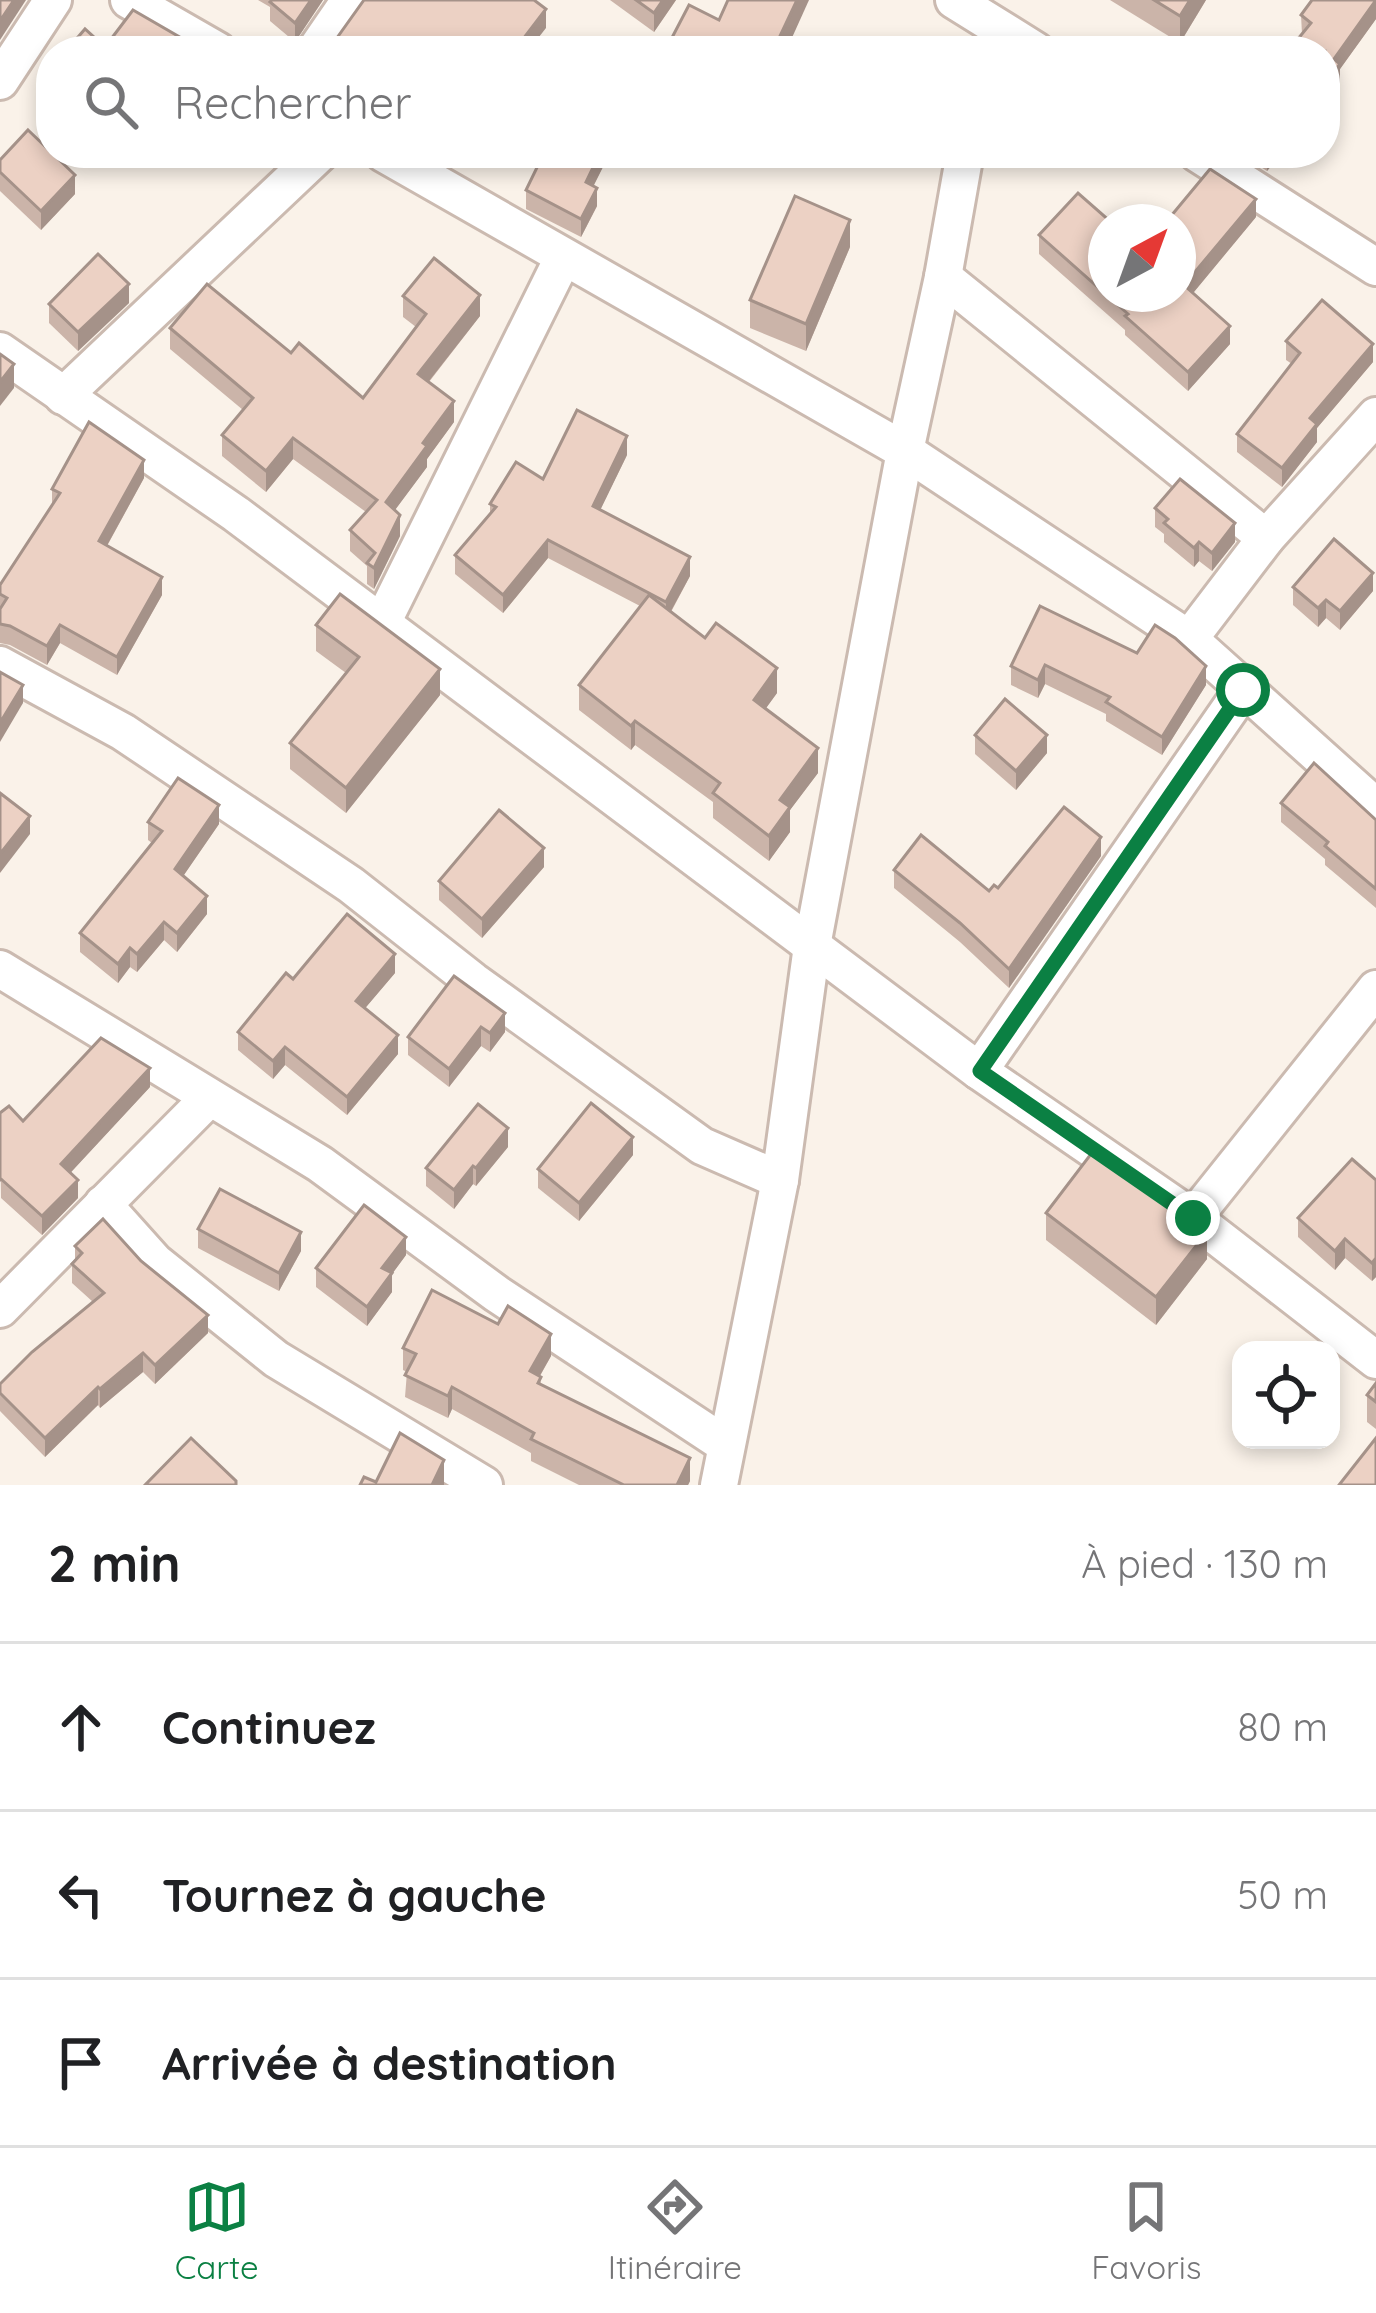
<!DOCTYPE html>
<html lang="fr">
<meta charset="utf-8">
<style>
:root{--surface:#fff;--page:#f2f2f2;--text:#202124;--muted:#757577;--line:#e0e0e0;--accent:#0b8043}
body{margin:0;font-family:Quicksand,sans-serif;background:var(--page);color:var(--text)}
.controls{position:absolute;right:36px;bottom:36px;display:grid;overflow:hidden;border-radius:24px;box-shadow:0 6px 18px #0003}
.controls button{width:108px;height:108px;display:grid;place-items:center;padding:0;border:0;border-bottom:3px solid var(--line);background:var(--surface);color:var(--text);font:60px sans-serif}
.compass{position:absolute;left:1088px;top:204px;width:108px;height:108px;border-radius:50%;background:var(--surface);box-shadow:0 6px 18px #0003;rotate:41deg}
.stop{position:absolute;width:36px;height:36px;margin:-27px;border:9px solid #0b8043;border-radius:50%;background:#fff}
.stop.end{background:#0b8043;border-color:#fff;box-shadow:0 3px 12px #0008}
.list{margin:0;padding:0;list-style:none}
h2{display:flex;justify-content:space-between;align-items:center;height:156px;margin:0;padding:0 48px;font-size:51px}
h2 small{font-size:39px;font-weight:400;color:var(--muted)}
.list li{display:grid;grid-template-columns:78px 1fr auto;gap:36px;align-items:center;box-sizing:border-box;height:168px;padding:0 48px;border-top:3px solid var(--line)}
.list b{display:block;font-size:45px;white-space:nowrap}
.list em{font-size:39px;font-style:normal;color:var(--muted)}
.icon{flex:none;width:66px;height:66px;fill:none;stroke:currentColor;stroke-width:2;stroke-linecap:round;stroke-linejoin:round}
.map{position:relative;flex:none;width:1376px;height:1485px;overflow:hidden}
.search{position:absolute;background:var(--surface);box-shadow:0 6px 18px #0003;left:36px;right:36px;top:36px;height:132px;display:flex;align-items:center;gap:30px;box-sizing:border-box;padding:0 42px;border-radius:48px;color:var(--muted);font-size:45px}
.sheet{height:660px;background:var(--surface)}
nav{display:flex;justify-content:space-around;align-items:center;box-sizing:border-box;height:168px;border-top:3px solid var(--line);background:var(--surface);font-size:33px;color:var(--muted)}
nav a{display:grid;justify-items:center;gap:6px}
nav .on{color:var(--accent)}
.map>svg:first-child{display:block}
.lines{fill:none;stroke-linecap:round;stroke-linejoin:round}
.street-casing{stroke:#cbbab0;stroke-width:42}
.street{stroke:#fff;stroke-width:36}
.wall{fill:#cbb4a9}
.shaded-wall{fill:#a59289}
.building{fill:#ecd1c4;stroke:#a59289;stroke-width:3}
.route{stroke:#0b8043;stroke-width:15}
</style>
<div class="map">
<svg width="1376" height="1485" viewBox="0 0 1376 1485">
<rect width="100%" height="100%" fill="#faf2e9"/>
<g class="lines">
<g class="street-casing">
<g id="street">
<path d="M 129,0 L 218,51"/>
<path d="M 954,0 L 1036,51"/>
<path d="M 315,51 L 350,0"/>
<path d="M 0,81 L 53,0"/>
<path d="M 383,153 L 905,451 L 1189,639 L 1376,807"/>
<path d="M 1197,153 L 1376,267"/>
<path d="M 943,277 L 1266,538"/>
<path d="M 0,351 L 236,514 L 979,1071 L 1193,1218 L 1376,1360"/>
<path d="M 63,396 L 320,153"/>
<path d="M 381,625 L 563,258"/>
<path d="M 1189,639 L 1266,538 L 1376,416"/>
<path d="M 0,665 L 123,732 L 351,885 L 473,981 L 702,1146 L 780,1180"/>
<path d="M 0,969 L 320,1164 L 497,1294 L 726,1445"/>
<path d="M 979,1071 L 1243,690"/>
<path d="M 103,1204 L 155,1262 L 276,1359 L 484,1485"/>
<path d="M 1193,1218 L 1376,989"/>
<path d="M 0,1309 L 209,1098"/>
<path d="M 719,1485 L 780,1180 L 812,946 L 905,451 L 943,277 L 965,153"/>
</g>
</g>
<use href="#street" class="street"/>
</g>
<g class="wall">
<path d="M 258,0 L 323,0 L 295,42 L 270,21 L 270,7 Z"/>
<path d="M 610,0 L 676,0 L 654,32 Z"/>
<path d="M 1110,0 L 1206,0 L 1180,43 Z"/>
<path d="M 1376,0 L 1376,19 L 1340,69 L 1340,83 L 1325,101 L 1325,51 L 1302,34 L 1301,15 Z"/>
<path d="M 51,67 L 51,94 L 47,90 L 47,72 Z"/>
<path d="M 544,153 L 610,153 L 593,186 L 597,206 L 581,237 L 526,209 L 526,190 Z"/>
<path d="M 667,153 L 691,153 L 686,163 Z"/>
<path d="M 706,153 L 734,153 L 728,165 Z"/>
<path d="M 1239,153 L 1282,153 L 1267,171 Z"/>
<path d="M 0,160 L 75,194 L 41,230 L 0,191 Z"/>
<path d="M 1256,217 L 1193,293 L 1230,344 L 1188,391 L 1125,335 L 1125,330 L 1039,254 L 1039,235 L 1106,294 Z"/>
<path d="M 850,247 L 806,351 L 750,328 L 750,300 Z"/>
<path d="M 403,296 L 480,316 L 429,382 L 454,422 L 427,459 L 427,467 L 395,510 L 400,536 L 374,589 L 367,584 L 367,566 L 350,551 L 350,530 L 366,512 L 293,459 L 266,492 L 222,456 L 222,435 L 243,410 L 170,349 L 170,328 L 291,353 L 363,398 L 416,327 L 403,317 Z"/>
<path d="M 129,303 L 78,351 L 49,323 L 49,304 Z"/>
<path d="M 1286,341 L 1373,362 L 1317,428 L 1317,442 L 1282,487 L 1237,452 L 1237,434 L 1292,364 L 1286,360 Z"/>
<path d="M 627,455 L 600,510 L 690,576 L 671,612 L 777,693 L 765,709 L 818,773 L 790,810 L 790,832 L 769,861 L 713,818 L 713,802 L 635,745 L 631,750 L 579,710 L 579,685 L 640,606 L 548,558 L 503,613 L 455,574 L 455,555 L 490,514 L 490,504 L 543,479 Z"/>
<path d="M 144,478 L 107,546 L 162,595 L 117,675 L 60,643 L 47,665 L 10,645 L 0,643 L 0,585 L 52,505 L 52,489 Z"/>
<path d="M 1155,508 L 1235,542 L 1212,571 L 1199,561 L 1194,567 L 1164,542 L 1164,534 L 1155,527 Z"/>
<path d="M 1293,587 L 1373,591 L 1340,630 L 1326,618 L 1318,627 L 1293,605 Z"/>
<path d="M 1040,606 L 1206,685 L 1162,755 L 1106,721 L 1106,714 L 1045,684 L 1038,698 L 1011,685 L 1011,666 Z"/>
<path d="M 316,625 L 440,695 L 346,813 L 290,769 L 290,743 L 346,673 L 316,651 Z"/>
<path d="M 975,735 L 1047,753 L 1016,790 L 975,754 Z"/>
<path d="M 1354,801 L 1376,820 L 1376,908 L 1325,865 L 1325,859 L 1281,822 L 1281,803 Z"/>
<path d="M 148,822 L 219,824 L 183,876 L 207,914 L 177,952 L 164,940 L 137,972 L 130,967 L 118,983 L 80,952 L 80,933 L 152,843 L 148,840 Z"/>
<path d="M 1101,856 L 1009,988 L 960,942 L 894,888 L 894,870 L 989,891 Z"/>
<path d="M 544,867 L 482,938 L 439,900 L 439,881 Z"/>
<path d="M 395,973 L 365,1008 L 398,1054 L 347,1115 L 285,1065 L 273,1079 L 238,1050 L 238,1032 L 293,979 Z"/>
<path d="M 454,976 L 505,1032 L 490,1052 L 481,1046 L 449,1087 L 408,1055 L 408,1037 Z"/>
<path d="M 150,1087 L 70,1173 L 78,1198 L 42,1235 L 1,1198 L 0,1113 L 23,1121 Z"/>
<path d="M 508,1147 L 476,1186 L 473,1184 L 454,1209 L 426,1186 L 426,1168 Z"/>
<path d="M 633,1155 L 579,1221 L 538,1188 L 538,1169 Z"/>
<path d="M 1376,1180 L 1376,1277 L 1372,1281 L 1345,1258 L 1335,1270 L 1298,1237 L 1298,1218 Z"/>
<path d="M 1046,1213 L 1207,1259 L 1156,1325 L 1046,1240 Z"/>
<path d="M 198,1229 L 301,1251 L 279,1291 L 198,1248 Z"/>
<path d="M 75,1246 L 208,1333 L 155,1384 L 143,1372 L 100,1408 L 98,1405 L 45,1457 L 0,1411 L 0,1384 L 93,1302 L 72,1283 L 72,1264 L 75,1260 Z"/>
<path d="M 406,1255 L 392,1274 L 392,1292 L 367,1326 L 316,1287 L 316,1268 Z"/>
<path d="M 403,1348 L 551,1356 L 540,1376 L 541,1385 L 690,1481 L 688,1485 L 579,1485 L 531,1461 L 531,1453 L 452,1409 L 448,1418 L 405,1397 L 407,1372 L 403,1370 Z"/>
<path d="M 1376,1383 L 1376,1429 L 1367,1422 L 1367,1395 Z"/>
</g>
<g class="shaded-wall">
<path d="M 14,0 L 26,0 L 0,40 L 0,21 Z"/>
<path d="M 311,0 L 323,0 L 295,42 L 295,23 Z"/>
<path d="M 663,0 L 676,0 L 654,32 L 654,13 Z"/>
<path d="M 797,0 L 809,0 L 786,51 L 773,51 Z"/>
<path d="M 1190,0 L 1206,0 L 1180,43 L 1180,16 Z"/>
<path d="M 1376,1 L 1376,19 L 1340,69 L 1340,83 L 1325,101 L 1325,83 L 1334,59 Z"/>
<path d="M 546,9 L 546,28 L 528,51 L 514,51 Z"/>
<path d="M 183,39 L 183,51 L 174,51 Z"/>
<path d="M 600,153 L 610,153 L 586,201 L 586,182 Z"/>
<path d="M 1267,153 L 1282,153 L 1267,171 Z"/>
<path d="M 75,175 L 75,194 L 41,230 L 41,211 Z"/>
<path d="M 597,188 L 597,206 L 581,237 L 581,219 Z"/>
<path d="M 1256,199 L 1256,217 L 1184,304 L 1184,285 Z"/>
<path d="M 850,220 L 850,247 L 806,351 L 806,324 Z"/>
<path d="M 129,284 L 129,303 L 78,351 L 78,332 Z"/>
<path d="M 480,295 L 480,316 L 418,395 L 418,374 Z"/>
<path d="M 1230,326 L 1230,344 L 1188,391 L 1188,372 Z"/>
<path d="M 1373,344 L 1373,362 L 1317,428 L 1317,442 L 1282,487 L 1282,468 L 1310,418 Z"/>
<path d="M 14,364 L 14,388 L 0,406 L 0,382 Z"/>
<path d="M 454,401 L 454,422 L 427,459 L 427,467 L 386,522 L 386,502 L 423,443 Z"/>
<path d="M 627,436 L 627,455 L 593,525 L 593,506 Z"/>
<path d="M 293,438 L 293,459 L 266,492 L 266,471 Z"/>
<path d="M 144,460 L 144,478 L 99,560 L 99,541 Z"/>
<path d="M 400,515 L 400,536 L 374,589 L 374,568 Z"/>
<path d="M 1235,523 L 1235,542 L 1212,571 L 1212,553 Z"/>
<path d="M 548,540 L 548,558 L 503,613 L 503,595 Z"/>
<path d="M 1199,542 L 1199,561 L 1194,567 L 1194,548 Z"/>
<path d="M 690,557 L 690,576 L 666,620 L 666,602 Z"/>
<path d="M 1373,573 L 1373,591 L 1340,630 L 1340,611 Z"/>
<path d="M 162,577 L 162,595 L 117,675 L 117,657 Z"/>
<path d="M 1326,600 L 1326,618 L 1318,627 L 1318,608 Z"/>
<path d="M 60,625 L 60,643 L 47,665 L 47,646 Z"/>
<path d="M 1045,665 L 1045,684 L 1038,698 L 1038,680 Z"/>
<path d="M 1206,666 L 1206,685 L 1162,755 L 1162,737 Z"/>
<path d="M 777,668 L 777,693 L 754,725 L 754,700 Z"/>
<path d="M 440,669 L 440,695 L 346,813 L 346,788 Z"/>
<path d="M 23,685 L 23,703 L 0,742 L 0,723 Z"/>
<path d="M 635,721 L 635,745 L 631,750 L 631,726 Z"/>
<path d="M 1047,735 L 1047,753 L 1016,790 L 1016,771 Z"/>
<path d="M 818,748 L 818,773 L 790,810 L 790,832 L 769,861 L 769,836 L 780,800 Z"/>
<path d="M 219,805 L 219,824 L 175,888 L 175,869 Z"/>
<path d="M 30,816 L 30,834 L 0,873 L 0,854 Z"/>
<path d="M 1101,837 L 1101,856 L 1009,988 L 1009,969 Z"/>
<path d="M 544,848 L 544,867 L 482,938 L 482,919 Z"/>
<path d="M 207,896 L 207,914 L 177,952 L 177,933 Z"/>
<path d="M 164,922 L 164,940 L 137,972 L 137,954 Z"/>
<path d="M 130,948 L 130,967 L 118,983 L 118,964 Z"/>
<path d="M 395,954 L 395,973 L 356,1019 L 356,1001 Z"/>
<path d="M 505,1013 L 505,1032 L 490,1052 L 490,1033 Z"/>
<path d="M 481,1027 L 481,1046 L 449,1087 L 449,1069 Z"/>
<path d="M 398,1035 L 398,1054 L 347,1115 L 347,1097 Z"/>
<path d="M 285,1047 L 285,1065 L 273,1079 L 273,1061 Z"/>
<path d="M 150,1068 L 150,1087 L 61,1183 L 61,1164 Z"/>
<path d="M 508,1128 L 508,1147 L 476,1186 L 476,1168 Z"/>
<path d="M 633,1137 L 633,1155 L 579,1221 L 579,1203 Z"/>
<path d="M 473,1166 L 473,1184 L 454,1209 L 454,1190 Z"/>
<path d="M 78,1180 L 78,1198 L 42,1235 L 42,1216 Z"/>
<path d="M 301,1232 L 301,1251 L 279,1291 L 279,1273 Z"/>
<path d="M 1207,1232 L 1207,1259 L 1156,1325 L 1156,1297 Z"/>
<path d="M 406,1237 L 406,1255 L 392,1274 L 392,1292 L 367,1326 L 367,1307 L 382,1268 Z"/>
<path d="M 1345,1239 L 1345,1258 L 1335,1270 L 1335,1251 Z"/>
<path d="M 1376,1258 L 1376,1277 L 1372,1281 L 1372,1263 Z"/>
<path d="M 208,1315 L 208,1333 L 155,1384 L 155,1365 Z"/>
<path d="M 551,1334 L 551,1356 L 530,1393 L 530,1371 Z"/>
<path d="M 143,1353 L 143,1372 L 100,1408 L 100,1389 Z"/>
<path d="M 98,1387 L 98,1405 L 45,1457 L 45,1438 Z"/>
<path d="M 452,1387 L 452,1409 L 448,1418 L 448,1396 Z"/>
<path d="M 690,1458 L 690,1481 L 688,1485 L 677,1485 Z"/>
<path d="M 444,1460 L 444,1485 L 432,1485 Z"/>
</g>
<g class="building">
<path d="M 0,0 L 14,0 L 0,21 Z"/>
<path d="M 272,0 L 311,0 L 295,23 L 270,2 Z"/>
<path d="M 364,0 L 534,0 L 546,9 L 514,51 L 332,51 L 329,49 Z"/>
<path d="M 636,0 L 663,0 L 654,13 Z"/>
<path d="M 728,0 L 797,0 L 773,51 L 665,51 L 689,5 L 719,20 Z"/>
<path d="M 1154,0 L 1190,0 L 1180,16 Z"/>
<path d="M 1312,0 L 1376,0 L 1334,59 L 1340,64 L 1325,83 L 1325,51 L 1288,51 L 1311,23 L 1301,15 Z"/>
<path d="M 133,10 L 183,39 L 174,51 L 66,51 L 85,29 L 105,47 Z"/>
<path d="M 28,130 L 75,175 L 41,211 L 0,172 L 0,160 Z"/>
<path d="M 544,153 L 600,153 L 586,182 L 597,188 L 581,219 L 526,190 Z"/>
<path d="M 1210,169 L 1256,199 L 1184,285 L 1230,326 L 1188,372 L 1125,316 L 1128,314 L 1039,235 L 1078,193 L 1111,222 L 1106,222 L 1106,294 L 1178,294 L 1178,222 L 1166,222 Z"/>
<path d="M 795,196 L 850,220 L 806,324 L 750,300 Z"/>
<path d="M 98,254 L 129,284 L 78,332 L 49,304 Z"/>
<path d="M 434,258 L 480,295 L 418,374 L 454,401 L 423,443 L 427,446 L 386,502 L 400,515 L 374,568 L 367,563 L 375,553 L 350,530 L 377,500 L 293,438 L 266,471 L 222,435 L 253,398 L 170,328 L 207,284 L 291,353 L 299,343 L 363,398 L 426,314 L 403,296 Z"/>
<path d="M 1322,300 L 1373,344 L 1310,418 L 1317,424 L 1282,468 L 1237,434 L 1300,353 L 1286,341 Z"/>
<path d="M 0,354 L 14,364 L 0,382 Z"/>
<path d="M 577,410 L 627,436 L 593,506 L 690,557 L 666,602 L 548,540 L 503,595 L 455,555 L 496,507 L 490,504 L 516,462 L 543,479 Z"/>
<path d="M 89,422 L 144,460 L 99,541 L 162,577 L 117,657 L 60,625 L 47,646 L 10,626 L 0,624 L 0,609 L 7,598 L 0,594 L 0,585 L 60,493 L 52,489 Z"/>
<path d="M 1180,479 L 1235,523 L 1212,553 L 1199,542 L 1194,548 L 1164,523 L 1168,519 L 1155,508 Z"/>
<path d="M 1334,539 L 1373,573 L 1340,611 L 1326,600 L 1318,608 L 1293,587 Z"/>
<path d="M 340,594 L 440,669 L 346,788 L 290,743 L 359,657 L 316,625 Z"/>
<path d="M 649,595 L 705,638 L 716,623 L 777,668 L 754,700 L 818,748 L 780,800 L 790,807 L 769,836 L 713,793 L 720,783 L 635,721 L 631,726 L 579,685 Z"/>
<path d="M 1040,606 L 1137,653 L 1155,625 L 1175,638 L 1206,666 L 1162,737 L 1106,702 L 1110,697 L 1045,665 L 1038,680 L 1011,666 Z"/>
<path d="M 0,672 L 23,685 L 0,723 Z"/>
<path d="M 1005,699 L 1047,735 L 1016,771 L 975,735 Z"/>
<path d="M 1314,763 L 1376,820 L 1376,889 L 1325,846 L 1328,842 L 1281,803 Z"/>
<path d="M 178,778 L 219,805 L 175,869 L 207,896 L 177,933 L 164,922 L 137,954 L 130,948 L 118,964 L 80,933 L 162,831 L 148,822 Z"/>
<path d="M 0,793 L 30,816 L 0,854 Z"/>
<path d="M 1064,807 L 1101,837 L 1009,969 L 960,923 L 894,870 L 921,835 L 989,891 L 994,885 L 998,888 Z"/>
<path d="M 499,810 L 544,848 L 482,919 L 439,881 Z"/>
<path d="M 347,914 L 395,954 L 356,1001 L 398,1035 L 347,1097 L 285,1047 L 273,1061 L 238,1032 L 286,973 L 293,979 Z"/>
<path d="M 454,976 L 505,1013 L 490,1033 L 481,1027 L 449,1069 L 408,1037 Z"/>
<path d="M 101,1038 L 150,1068 L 61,1164 L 78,1180 L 42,1216 L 1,1179 L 0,1180 L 0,1113 L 9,1106 L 23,1121 Z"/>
<path d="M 591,1103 L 633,1137 L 579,1203 L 538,1169 Z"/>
<path d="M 478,1104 L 508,1128 L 476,1168 L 473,1166 L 454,1190 L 426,1168 Z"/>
<path d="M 1094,1150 L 1207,1232 L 1156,1297 L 1046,1213 Z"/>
<path d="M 1352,1159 L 1376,1180 L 1376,1258 L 1372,1263 L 1345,1239 L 1335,1251 L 1298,1218 Z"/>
<path d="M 220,1189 L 301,1232 L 279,1273 L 198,1229 Z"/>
<path d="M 364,1205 L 406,1237 L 382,1268 L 392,1273 L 367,1307 L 316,1268 Z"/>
<path d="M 103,1219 L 141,1261 L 208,1315 L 155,1365 L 143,1353 L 100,1389 L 98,1387 L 45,1438 L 0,1393 L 0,1384 L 32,1352 L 104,1293 L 72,1264 L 82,1253 L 75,1246 Z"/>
<path d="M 432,1290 L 498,1324 L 508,1306 L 551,1334 L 530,1371 L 541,1377 L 538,1383 L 690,1458 L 677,1485 L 624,1485 L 531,1439 L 534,1433 L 452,1387 L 448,1396 L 405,1375 L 416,1354 L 403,1348 Z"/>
<path d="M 1376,1383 L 1376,1402 L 1367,1395 Z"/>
<path d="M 400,1433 L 444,1460 L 432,1485 L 360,1485 L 364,1477 L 376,1482 Z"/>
<path d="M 191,1438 L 236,1481 L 236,1485 L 145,1485 Z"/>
<path d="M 1376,1438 L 1376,1485 L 1339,1485 Z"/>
</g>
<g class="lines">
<path class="route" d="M 1193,1218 L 980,1071 L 1243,690"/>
</g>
</svg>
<div class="controls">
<button><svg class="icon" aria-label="locate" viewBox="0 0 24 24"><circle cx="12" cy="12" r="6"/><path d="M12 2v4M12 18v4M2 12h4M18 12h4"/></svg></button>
</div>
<svg class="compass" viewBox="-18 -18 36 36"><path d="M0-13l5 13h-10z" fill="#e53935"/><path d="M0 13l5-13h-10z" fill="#757577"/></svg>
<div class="stop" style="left:1243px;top:690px"></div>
<div class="stop end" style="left:1193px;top:1218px"></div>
<div class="search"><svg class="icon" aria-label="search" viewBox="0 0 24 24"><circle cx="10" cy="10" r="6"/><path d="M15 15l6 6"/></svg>Rechercher</div>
</div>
<section class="sheet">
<h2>2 min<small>À pied · 130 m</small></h2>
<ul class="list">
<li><svg class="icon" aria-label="ahead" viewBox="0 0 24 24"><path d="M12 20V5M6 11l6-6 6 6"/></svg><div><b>Continuez</b></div><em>80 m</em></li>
<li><svg class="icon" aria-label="left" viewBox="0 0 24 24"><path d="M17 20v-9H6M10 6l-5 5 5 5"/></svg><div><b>Tournez à gauche</b></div><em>50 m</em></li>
<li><svg class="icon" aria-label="arrive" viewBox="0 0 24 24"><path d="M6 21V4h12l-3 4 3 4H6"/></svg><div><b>Arrivée à destination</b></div></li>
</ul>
</section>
<nav>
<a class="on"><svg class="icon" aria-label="map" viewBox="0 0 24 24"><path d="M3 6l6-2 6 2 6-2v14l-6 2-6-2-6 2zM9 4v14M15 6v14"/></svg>Carte</a>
<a><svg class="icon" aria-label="directions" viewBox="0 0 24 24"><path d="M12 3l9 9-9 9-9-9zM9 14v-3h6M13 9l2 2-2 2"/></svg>Itinéraire</a>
<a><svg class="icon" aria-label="saved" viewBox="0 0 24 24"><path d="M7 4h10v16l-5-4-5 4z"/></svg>Favoris</a>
</nav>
